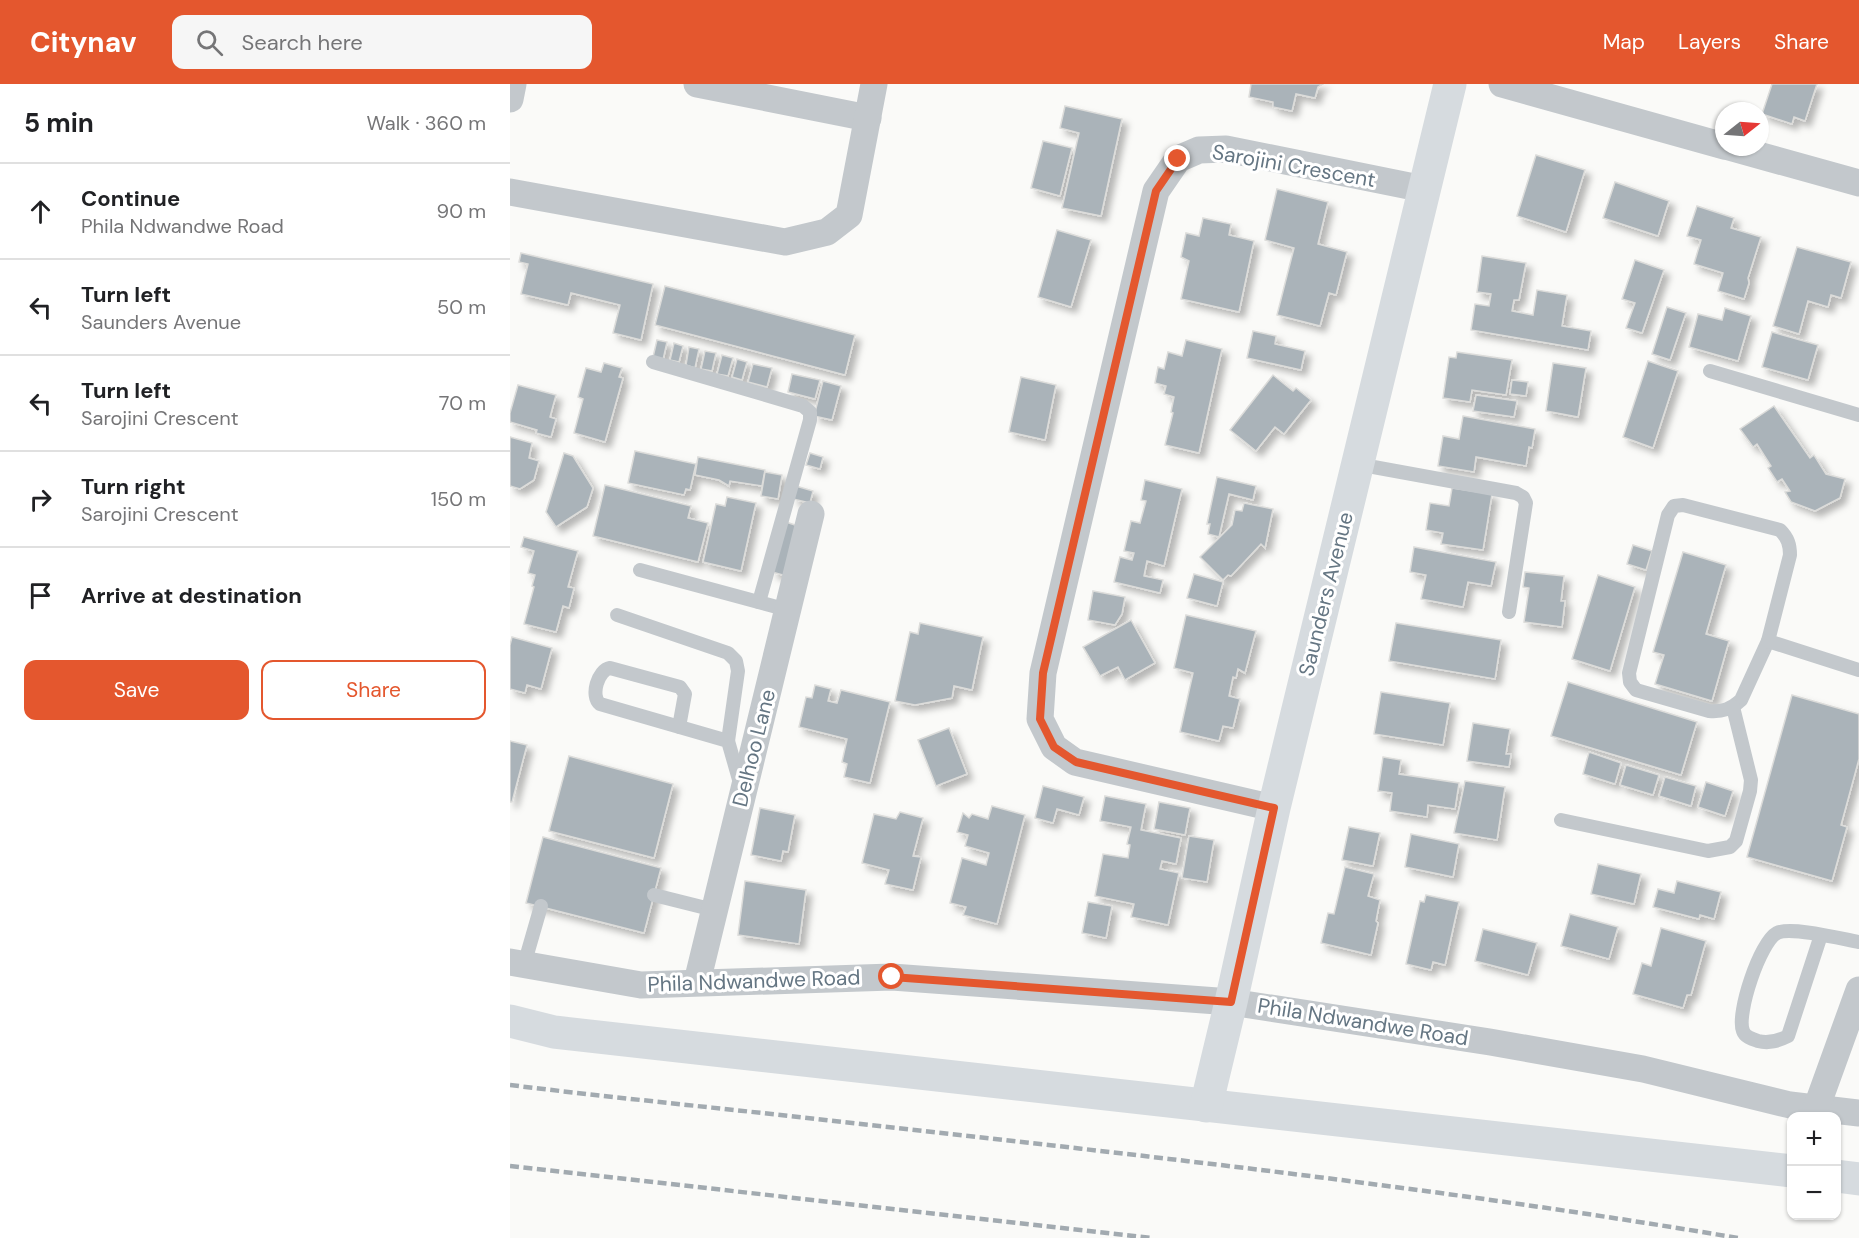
<!DOCTYPE html>
<meta charset="utf-8">
<style>
:root{--surface:#fff;--page:#f6f6f6;--text:#202124;--muted:#757577;--line:#e0e0e0;--accent:#e4572e}
body{margin:0;font-family:"DM Sans",sans-serif;background:var(--page);color:var(--text)}
.controls{position:absolute;right:18px;bottom:18px;display:grid;overflow:hidden;border-radius:12px;box-shadow:0 2px 4px #0004}
.controls button{width:54px;height:54px;display:grid;place-items:center;padding:0;border:0;border-bottom:2px solid var(--line);background:var(--surface);color:var(--text);font:30px sans-serif}
.compass{position:absolute;left:1205px;top:18px;width:54px;height:54px;border-radius:50%;background:var(--surface);box-shadow:0 2px 4px #0004;rotate:73deg}
.stop{position:absolute;width:18px;height:18px;margin:-14px;border:4px solid #e4572e;border-radius:50%;background:#fff}
.stop.end{background:#e4572e;border-color:#fff;box-shadow:0 2px 6px #0008}
.list{margin:0;padding:0;list-style:none}
h2{display:flex;justify-content:space-between;align-items:center;height:78px;margin:0;padding:0 24px;font-size:26px}
h2 small{font-size:20px;font-weight:400;color:var(--muted)}
.list li{display:grid;grid-template-columns:39px 1fr auto;gap:18px;align-items:center;box-sizing:border-box;height:96px;padding:0 24px;border-top:2px solid var(--line)}
.list b{display:block;font-size:22px;white-space:nowrap}
.list p{margin:0;font-size:20px;white-space:nowrap;color:var(--muted)}
.list em{font-size:20px;font-style:normal;color:var(--muted)}
.actions{display:flex;gap:12px;padding:18px 24px}
.actions a{flex:1;padding:14px 0;border:2px solid var(--accent);border-radius:12px;text-align:center;font-size:21px;color:var(--accent)}
.actions .main{background:var(--accent);color:#fff}
.icon{flex:none;width:33px;height:33px;fill:none;stroke:currentColor;stroke-width:2;stroke-linecap:round;stroke-linejoin:round}
.map{position:relative;flex:none;width:1349px;height:1154px;overflow:hidden}
header{display:flex;align-items:center;gap:36px;box-sizing:border-box;height:84px;padding:0 30px;background:var(--accent);color:#fff}
header strong{font-size:28px}
nav{display:flex;gap:33px;margin-inline-start:auto;font-size:21px}
.search{width:420px;height:54px;background:var(--page);display:flex;align-items:center;gap:15px;box-sizing:border-box;padding:0 21px;border-radius:12px;color:var(--muted);font-size:22px}
main{display:flex}
aside{flex:1;background:var(--surface)}
.map>svg:first-child{display:block}
.building{fill:#aab3b9;stroke:#dcdcda;stroke-width:1.5;filter:url(#shadow)}
.lines{fill:none;stroke-linecap:round;stroke-linejoin:round}
.lane{stroke:#c3c8cc;stroke-width:14}
.street{stroke:#c3c8cc;stroke-width:27}
.secondary{stroke:#d6dbdf;stroke-width:33}
.rail{stroke:#a2aab0;stroke-width:4.5;stroke-dasharray:9 4.5;stroke-linecap:butt}
.route{stroke:#e4572e;stroke-width:8}
.labels{text-anchor:middle;stroke-width:6;stroke-linejoin:round;paint-order:stroke}
.street-label{font-size:21px;fill:#657683;stroke:#fff}
</style>
<header>
<strong>Citynav</strong>
<div class="search"><svg class="icon" aria-label="search" viewBox="0 0 24 24"><circle cx="10" cy="10" r="6"/><path d="M15 15l6 6"/></svg>Search here</div>
<nav><a>Map</a><a>Layers</a><a>Share</a></nav>
</header>
<main>
<aside>
<h2>5 min<small>Walk · 360 m</small></h2>
<ul class="list">
<li><svg class="icon" aria-label="ahead" viewBox="0 0 24 24"><path d="M12 20V5M6 11l6-6 6 6"/></svg><div><b>Continue</b><p>Phila Ndwandwe Road</p></div><em>90 m</em></li>
<li><svg class="icon" aria-label="left" viewBox="0 0 24 24"><path d="M17 20v-9H6M10 6l-5 5 5 5"/></svg><div><b>Turn left</b><p>Saunders Avenue</p></div><em>50 m</em></li>
<li><svg class="icon" aria-label="left" viewBox="0 0 24 24"><path d="M17 20v-9H6M10 6l-5 5 5 5"/></svg><div><b>Turn left</b><p>Sarojini Crescent</p></div><em>70 m</em></li>
<li><svg class="icon" aria-label="right" viewBox="0 0 24 24"><path d="M7 20v-9h11M14 6l5 5-5 5"/></svg><div><b>Turn right</b><p>Sarojini Crescent</p></div><em>150 m</em></li>
<li><svg class="icon" aria-label="arrive" viewBox="0 0 24 24"><path d="M6 21V4h12l-3 4 3 4H6"/></svg><div><b>Arrive at destination</b></div></li>
</ul>
<div class="actions"><a class="main">Save</a><a>Share</a></div>
</aside>
<div class="map">
<svg width="1349" height="1154" viewBox="0 0 1349 1154">
<defs>
<filter id="shadow"><feDropShadow dx="5.5" dy="5.5" stdDeviation="3" flood-color="#0004"/></filter>
</defs>
<rect width="100%" height="100%" fill="#fafaf8"/>
<g class="building">
<path d="M 741,0 L 813,0 L 808,3 L 805,14 L 786,10 L 782,27 L 763,23 L 763,18 L 739,13 Z"/>
<path d="M 1262,0 L 1307,0 L 1295,37 L 1284,33 L 1282,40 L 1252,30 Z"/>
<path d="M 555,22 L 612,35 L 591,132 L 552,124 L 569,49 L 550,44 Z"/>
<path d="M 533,57 L 562,64 L 550,112 L 521,104 Z"/>
<path d="M 1026,71 L 1075,86 L 1056,148 L 1007,132 Z"/>
<path d="M 1105,98 L 1159,117 L 1148,152 L 1093,134 Z"/>
<path d="M 767,105 L 818,118 L 808,160 L 837,168 L 826,211 L 819,209 L 810,242 L 767,231 L 784,164 L 755,156 Z"/>
<path d="M 1187,122 L 1224,134 L 1221,144 L 1251,153 L 1238,194 L 1239,199 L 1234,215 L 1208,207 L 1213,189 L 1184,180 L 1191,156 L 1177,152 Z"/>
<path d="M 693,134 L 721,140 L 719,151 L 744,157 L 729,228 L 671,215 L 679,177 L 671,173 L 676,149 L 689,152 Z"/>
<path d="M 547,146 L 581,156 L 561,223 L 528,213 Z"/>
<path d="M 1287,163 L 1341,178 L 1331,214 L 1321,211 L 1318,223 L 1298,217 L 1289,250 L 1263,242 Z"/>
<path d="M 11,169 L 143,200 L 131,256 L 103,249 L 110,221 L 61,209 L 58,221 L 11,210 L 18,180 L 9,178 Z"/>
<path d="M 972,172 L 1016,179 L 1009,216 L 1004,216 L 1002,227 L 1023,231 L 1027,206 L 1057,211 L 1052,242 L 1081,247 L 1078,266 L 961,246 L 965,220 L 979,222 L 981,210 L 967,208 Z"/>
<path d="M 1125,176 L 1154,186 L 1132,249 L 1116,244 L 1125,219 L 1112,215 Z"/>
<path d="M 155,202 L 345,251 L 335,291 L 145,241 Z"/>
<path d="M 1157,223 L 1176,229 L 1160,276 L 1142,270 Z"/>
<path d="M 1215,224 L 1241,232 L 1228,277 L 1179,263 L 1188,230 L 1212,236 Z"/>
<path d="M 743,247 L 766,252 L 765,260 L 795,267 L 791,286 L 737,274 Z"/>
<path d="M 1262,248 L 1308,261 L 1298,296 L 1252,283 Z"/>
<path d="M 147,256 L 157,258 L 153,276 L 143,273 Z"/>
<path d="M 676,256 L 712,265 L 689,369 L 655,361 L 663,329 L 661,328 L 664,313 L 654,310 L 656,302 L 645,299 L 648,283 L 654,285 L 658,268 L 672,272 Z"/>
<path d="M 164,259 L 173,262 L 169,278 L 160,276 Z"/>
<path d="M 179,263 L 189,265 L 185,284 L 176,281 Z"/>
<path d="M 195,267 L 206,269 L 202,287 L 191,285 Z"/>
<path d="M 947,268 L 1002,276 L 996,311 L 962,306 L 960,318 L 933,314 L 939,273 L 946,274 Z"/>
<path d="M 212,271 L 223,274 L 218,292 L 207,290 Z"/>
<path d="M 227,275 L 237,278 L 232,296 L 222,293 Z"/>
<path d="M 1138,277 L 1168,287 L 1143,364 L 1113,353 Z"/>
<path d="M 94,279 L 112,284 L 109,293 L 113,294 L 95,358 L 64,349 L 73,315 L 68,313 L 76,284 L 91,288 Z"/>
<path d="M 1043,279 L 1076,284 L 1068,333 L 1036,327 Z"/>
<path d="M 243,280 L 262,284 L 257,303 L 238,298 Z"/>
<path d="M 282,290 L 310,296 L 305,315 L 278,308 Z"/>
<path d="M 763,291 L 783,307 L 786,304 L 801,316 L 774,350 L 765,343 L 746,367 L 720,346 Z"/>
<path d="M 511,293 L 546,301 L 535,356 L 499,348 Z"/>
<path d="M 1002,296 L 1018,298 L 1016,312 L 1000,310 Z"/>
<path d="M 313,297 L 331,302 L 322,336 L 304,332 Z"/>
<path d="M 8,301 L 46,311 L 40,333 L 46,335 L 41,353 L 26,349 L 27,346 L 0,338 L 0,329 Z"/>
<path d="M 966,311 L 1007,317 L 1004,333 L 963,327 Z"/>
<path d="M 1264,322 L 1300,374 L 1304,371 L 1316,390 L 1335,395 L 1330,414 L 1305,427 L 1281,418 L 1275,408 L 1280,407 L 1272,395 L 1267,398 L 1258,384 L 1261,382 L 1247,360 L 1243,363 L 1230,345 Z"/>
<path d="M 953,332 L 1025,345 L 1022,364 L 1019,363 L 1016,382 L 966,373 L 964,388 L 928,382 L 933,352 L 949,355 Z"/>
<path d="M 0,353 L 22,359 L 19,374 L 29,377 L 24,396 L 10,405 L 0,402 Z"/>
<path d="M 125,367 L 186,380 L 180,406 L 176,405 L 174,411 L 118,399 Z"/>
<path d="M 54,369 L 63,372 L 83,404 L 77,423 L 46,443 L 36,428 Z"/>
<path d="M 300,369 L 313,373 L 310,385 L 296,381 Z"/>
<path d="M 188,373 L 255,386 L 252,402 L 220,397 L 219,402 L 209,396 L 185,391 Z"/>
<path d="M 255,388 L 272,391 L 268,415 L 251,412 Z"/>
<path d="M 707,393 L 746,402 L 743,416 L 719,410 L 709,453 L 698,450 L 700,440 L 697,440 Z"/>
<path d="M 635,396 L 672,405 L 654,482 L 637,477 L 634,492 L 653,496 L 650,509 L 604,498 L 610,473 L 622,476 L 624,469 L 614,467 L 621,437 L 630,439 L 636,417 L 631,416 Z"/>
<path d="M 95,401 L 181,422 L 178,434 L 198,439 L 188,478 L 83,452 Z"/>
<path d="M 286,402 L 303,407 L 300,419 L 283,415 Z"/>
<path d="M 942,404 L 982,410 L 973,466 L 931,460 L 933,449 L 916,446 L 920,419 L 939,422 Z"/>
<path d="M 217,413 L 246,419 L 231,487 L 193,478 L 206,420 L 215,422 Z"/>
<path d="M 734,419 L 763,425 L 755,464 L 751,460 L 721,492 L 718,491 L 713,496 L 690,473 L 722,441 L 725,426 L 732,427 Z"/>
<path d="M 276,438 L 294,444 L 280,493 L 262,488 Z"/>
<path d="M 14,453 L 68,467 L 58,503 L 64,504 L 59,524 L 53,522 L 46,548 L 14,540 L 24,503 L 22,502 L 25,491 L 18,489 L 24,467 L 11,463 Z"/>
<path d="M 1123,461 L 1142,467 L 1136,486 L 1117,480 Z"/>
<path d="M 904,463 L 986,478 L 981,502 L 958,498 L 953,523 L 911,515 L 916,491 L 900,488 Z"/>
<path d="M 1173,468 L 1216,481 L 1196,550 L 1219,557 L 1202,617 L 1145,600 L 1154,571 L 1143,568 Z"/>
<path d="M 1015,488 L 1054,492 L 1051,517 L 1055,517 L 1052,543 L 1014,538 L 1019,504 L 1013,503 Z"/>
<path d="M 684,490 L 713,498 L 707,522 L 677,514 Z"/>
<path d="M 1088,491 L 1125,503 L 1100,587 L 1062,575 Z"/>
<path d="M 583,507 L 615,513 L 612,530 L 605,541 L 578,536 Z"/>
<path d="M 676,531 L 746,547 L 735,589 L 728,585 L 726,594 L 723,593 L 719,612 L 730,615 L 723,644 L 713,642 L 709,657 L 670,648 L 683,589 L 664,584 Z"/>
<path d="M 621,536 L 645,579 L 615,596 L 608,583 L 590,592 L 573,563 Z"/>
<path d="M 410,539 L 473,553 L 462,606 L 444,602 L 442,614 L 405,621 L 385,617 L 400,548 L 408,550 Z"/>
<path d="M 886,539 L 991,556 L 985,595 L 879,577 Z"/>
<path d="M 2,553 L 42,564 L 31,605 L 17,601 L 15,609 L 0,605 L 0,561 Z"/>
<path d="M 1058,598 L 1187,638 L 1171,691 L 1041,652 Z"/>
<path d="M 305,601 L 321,605 L 318,617 L 327,619 L 331,606 L 380,618 L 360,699 L 334,693 L 337,680 L 332,678 L 337,655 L 289,643 L 296,613 L 302,614 Z"/>
<path d="M 871,608 L 940,619 L 933,661 L 864,650 Z"/>
<path d="M 1282,611 L 1349,630 L 1349,675 L 1331,741 L 1337,743 L 1322,797 L 1237,773 Z"/>
<path d="M 963,639 L 1000,645 L 996,670 L 1001,670 L 999,683 L 957,677 Z"/>
<path d="M 439,644 L 457,690 L 426,702 L 408,656 Z"/>
<path d="M 0,657 L 17,661 L 2,718 L 0,718 Z"/>
<path d="M 1079,668 L 1111,679 L 1105,700 L 1073,690 Z"/>
<path d="M 59,672 L 163,700 L 144,774 L 39,747 Z"/>
<path d="M 873,673 L 891,676 L 889,690 L 949,699 L 945,725 L 918,721 L 917,733 L 880,727 L 882,709 L 868,707 Z"/>
<path d="M 1116,681 L 1149,691 L 1143,711 L 1110,701 Z"/>
<path d="M 1155,693 L 1186,702 L 1181,722 L 1149,712 Z"/>
<path d="M 955,697 L 995,703 L 987,756 L 944,749 Z"/>
<path d="M 1196,698 L 1223,707 L 1215,732 L 1188,723 Z"/>
<path d="M 533,702 L 574,713 L 569,731 L 547,725 L 543,739 L 525,734 Z"/>
<path d="M 595,712 L 636,720 L 631,746 L 671,754 L 666,780 L 652,777 L 650,785 L 669,789 L 658,841 L 621,833 L 624,820 L 585,812 L 593,770 L 618,774 L 620,761 L 617,760 L 621,743 L 590,737 Z"/>
<path d="M 649,718 L 680,724 L 675,751 L 644,745 Z"/>
<path d="M 482,722 L 515,731 L 487,840 L 453,831 L 456,823 L 440,819 L 452,774 L 476,781 L 479,769 L 455,762 L 458,751 L 447,748 L 453,729 L 459,734 L 462,730 L 478,735 Z"/>
<path d="M 250,724 L 285,731 L 278,768 L 273,767 L 271,777 L 241,771 Z"/>
<path d="M 390,728 L 413,734 L 403,772 L 411,773 L 403,806 L 375,800 L 379,786 L 352,779 L 364,730 L 386,735 Z"/>
<path d="M 839,743 L 870,749 L 863,782 L 832,776 Z"/>
<path d="M 901,750 L 949,760 L 943,793 L 895,783 Z"/>
<path d="M 679,752 L 704,756 L 697,798 L 672,794 Z"/>
<path d="M 33,753 L 151,784 L 134,849 L 16,819 Z"/>
<path d="M 1088,780 L 1131,790 L 1124,820 L 1081,810 Z"/>
<path d="M 835,783 L 864,790 L 858,812 L 870,816 L 866,837 L 868,839 L 861,871 L 811,859 L 818,829 L 824,830 Z"/>
<path d="M 235,797 L 296,806 L 289,860 L 228,851 Z"/>
<path d="M 1167,797 L 1211,808 L 1204,835 L 1190,831 L 1189,835 L 1143,823 L 1148,805 L 1164,809 Z"/>
<path d="M 916,811 L 949,818 L 935,881 L 923,878 L 921,886 L 896,880 L 910,817 L 914,818 Z"/>
<path d="M 578,818 L 602,822 L 596,854 L 572,849 Z"/>
<path d="M 1060,830 L 1108,843 L 1099,875 L 1051,862 Z"/>
<path d="M 1151,844 L 1196,857 L 1181,911 L 1177,911 L 1173,924 L 1123,910 L 1132,879 L 1141,882 Z"/>
<path d="M 973,845 L 1027,859 L 1018,891 L 965,877 Z"/>
</g>
<g class="lines">
<g class="lane">
<path d="M 143,278 L 293,322 L 300,328 L 300,336 L 249,518"/>
<path d="M 1200,287 L 1349,331"/>
<path d="M 847,380 L 1006,409 L 1013,413 L 1016,419 L 999,528"/>
<path d="M 1173,421 L 1270,446 C 1278,454 1280,461 1280,471 L 1258,557 L 1231,616 C 1221,625 1213,628 1199,627 L 1126,606 L 1120,598 L 1119,589 L 1158,431 L 1164,422 Z"/>
<path d="M 130,486 L 278,526"/>
<path d="M 107,531 L 218,569 L 226,577 L 228,587 L 218,657"/>
<path d="M 1258,557 L 1349,586"/>
<path d="M 169,643 L 175,610 L 170,603 L 100,584 C 88,586 80,612 90,620 L 218,657 L 230,699"/>
<path d="M 1051,736 L 1198,767 L 1220,763 L 1226,757 L 1240,707 L 1241,696 L 1223,623"/>
<path d="M 144,811 L 204,826"/>
<path d="M 1311,851 L 1278,952 C 1268,957 1259,960 1248,957 C 1242,955 1235,953 1233,947 C 1226,930 1250,858 1267,849 C 1281,842 1332,855 1349,858"/>
<path d="M 14,881 L 31,822"/>
</g>
<g class="street">
<path d="M 187,0 L 358,34"/>
<path d="M 992,0 L 1214,62"/>
<path d="M 0,15 L 3,0"/>
<path d="M 1219,63 L 1349,99"/>
<path d="M 0,108 L 275,158 L 317,148 L 339,131 L 364,0"/>
<path d="M 764,724 L 565,678 L 544,663 L 530,635 L 533,589 L 646,107 L 668,75 L 689,66 L 716,65 L 914,105"/>
<path d="M 0,878 L 131,901 L 382,893 L 721,918 L 980,958 L 1133,985 L 1280,1021 L 1349,1029"/>
<path d="M 187,898 L 301,430"/>
<path d="M 1306,1025 L 1349,906"/>
</g>
<g class="secondary">
<path d="M 0,937 L 44,948 L 1282,1087"/>
<path d="M 696,1022 L 721,918 L 764,724 L 940,0"/>
<path d="M 1326,1092 L 1349,1095"/>
</g>
<g class="rail">
<path d="M 0,1001 C 105,1014 210,1024 315,1036 C 620,1070 926,1103 1228,1154"/>
<path d="M 0,1082 L 641,1154"/>
</g>
</g>
<g class="lines">
<path class="route" d="M 382,893 L 721,918 L 764,724 L 566,678 L 544,663 L 530,635 L 533,589 L 646,107 L 668,75"/>
</g>
<g class="labels">
<g class="street-label">
<text transform="translate(784 82) rotate(10)" y="7">Sarojini Crescent</text>
<text transform="translate(816 510) rotate(-76)" y="7">Saunders Avenue</text>
<text transform="translate(244 664) rotate(-76)" y="7">Delhoo Lane</text>
<text transform="translate(244 897) rotate(-2)" y="7">Phila Ndwandwe Road</text>
<text transform="translate(853 938) rotate(9)" y="7">Phila Ndwandwe Road</text>
</g>
</g>
</svg>
<div class="controls">
<button>+</button>
<button>−</button>
</div>
<svg class="compass" viewBox="-18 -18 36 36"><path d="M0-13l5 13h-10z" fill="#e53935"/><path d="M0 13l5-13h-10z" fill="#757577"/></svg>
<div class="stop" style="left:382px;top:893px"></div>
<div class="stop end" style="left:668px;top:75px"></div>
</div>
</main>
